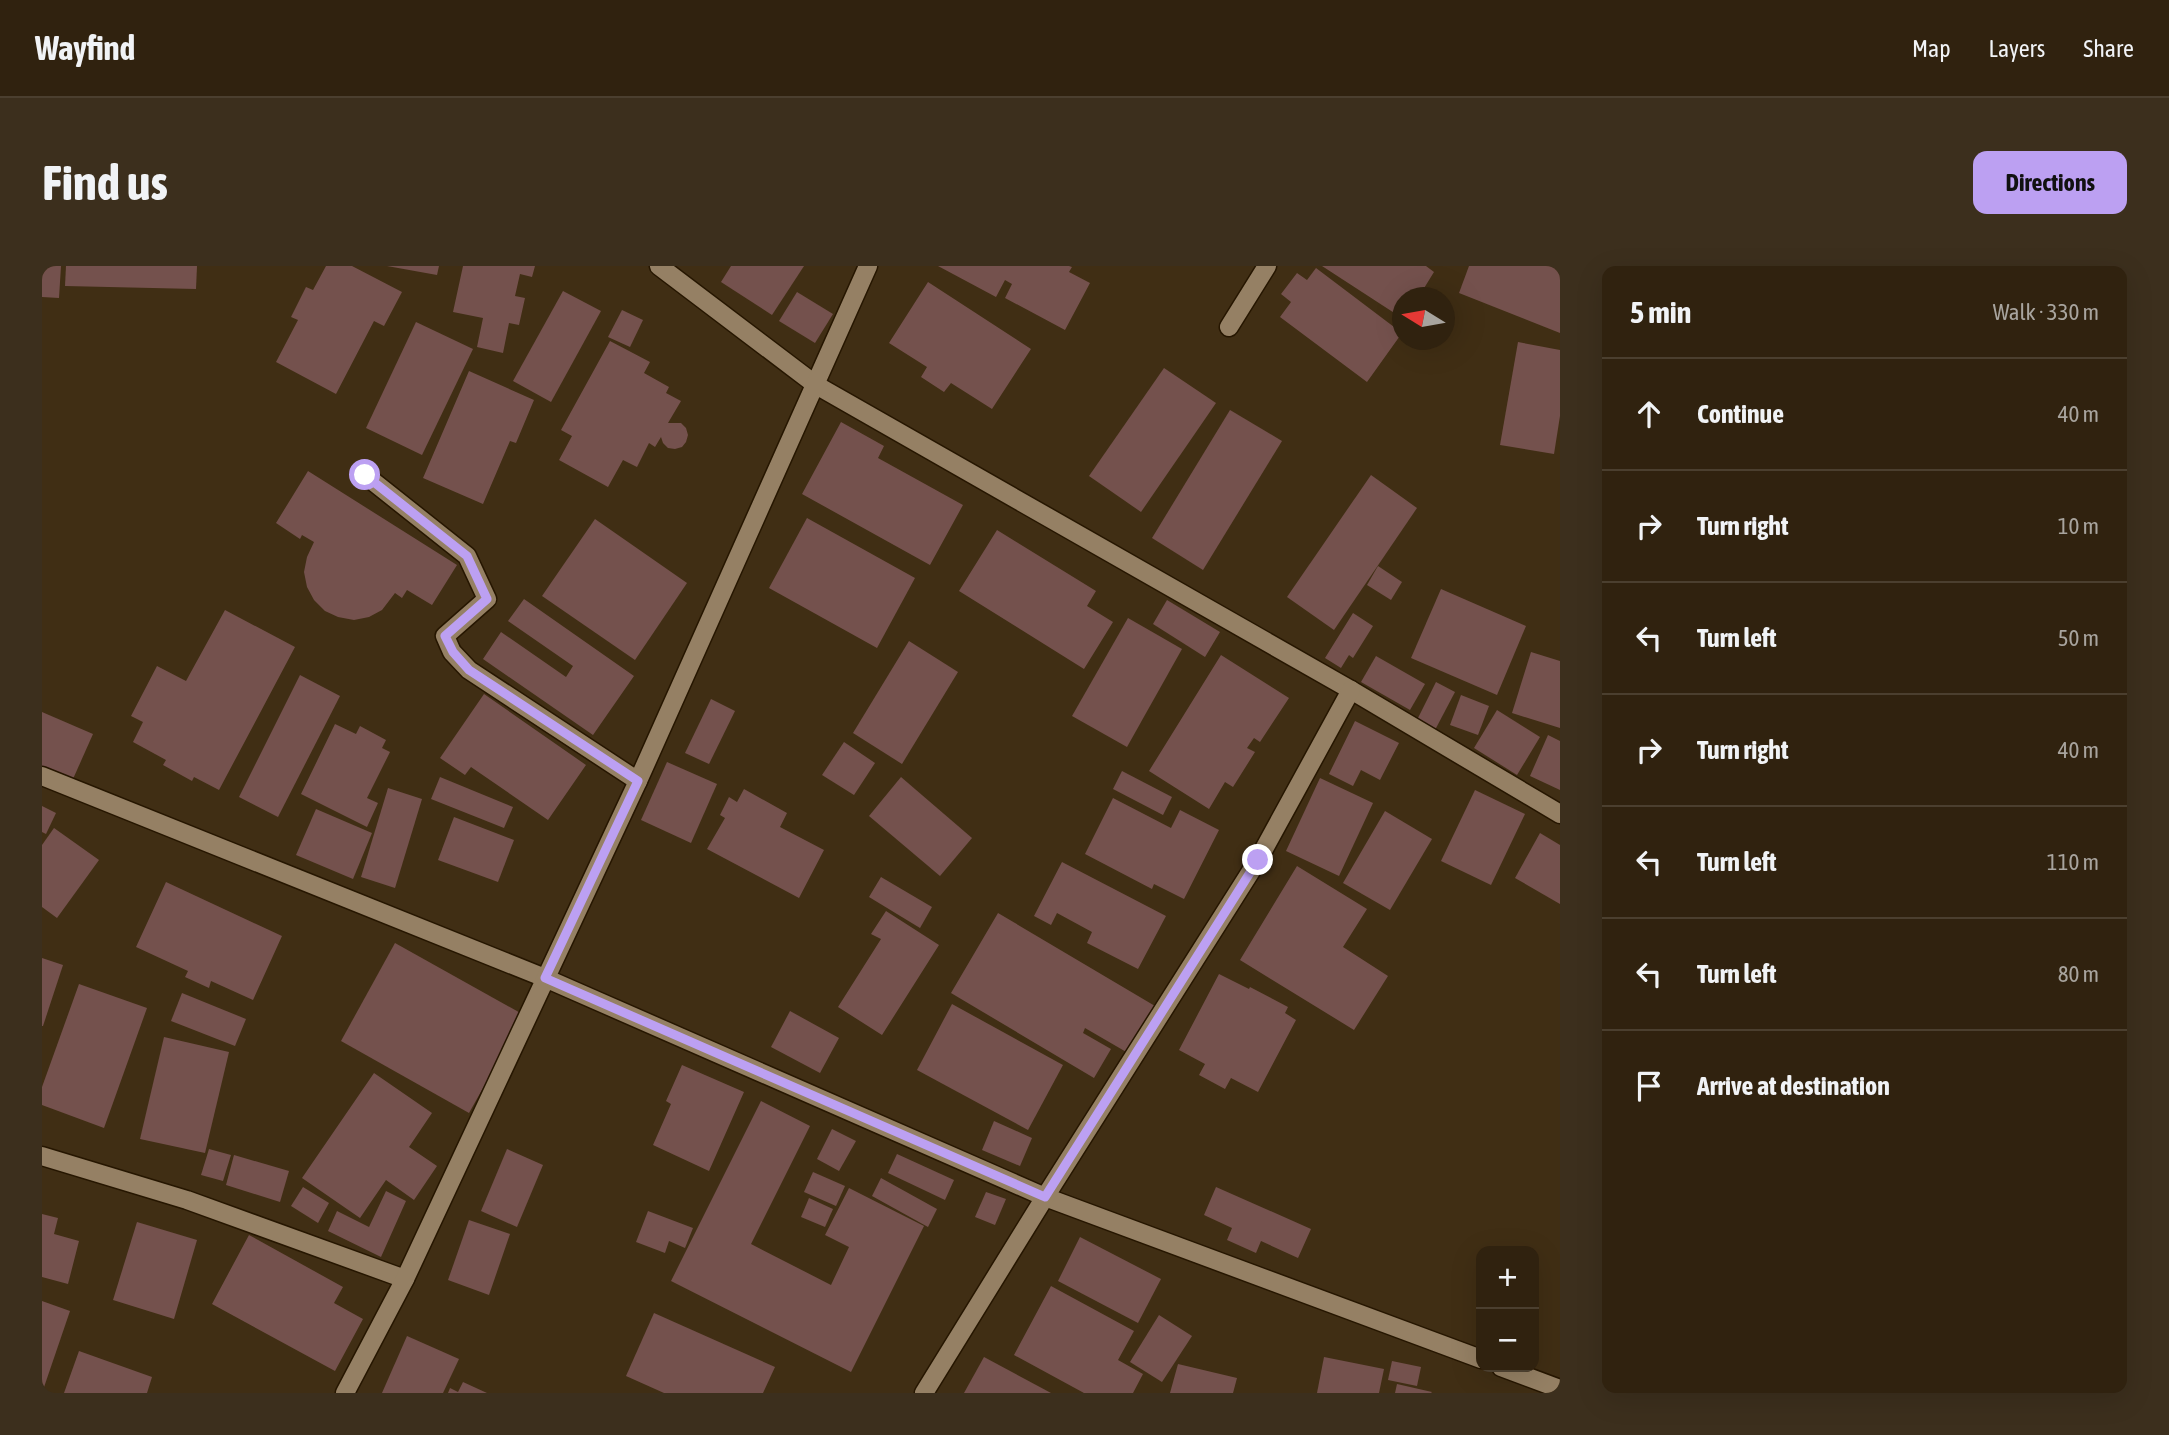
<!DOCTYPE html>
<meta charset="utf-8">
<style>
:root{--surface:#30220f;--page:#3c2f1d;--text:#f1f3f6;--muted:#a8a49e;--line:#4b3f2f;--accent:#bca0f2}
body{margin:0;font-family:"Asap Condensed",sans-serif;background:var(--page);color:var(--text)}
.controls{position:absolute;right:21px;bottom:21px;display:grid;overflow:hidden;border-radius:14px;box-shadow:0 7px 28px #0002}
.controls button{width:63px;height:63px;display:grid;place-items:center;padding:0;border:0;border-bottom:2px solid var(--line);background:var(--surface);color:var(--text);font:35px sans-serif}
.compass{position:absolute;left:1350px;top:21px;width:63px;height:63px;border-radius:50%;background:var(--surface);box-shadow:0 7px 28px #0002;rotate:281deg}
.stop{position:absolute;width:21px;height:21px;margin:-16px;border:5px solid #bca0f2;border-radius:50%;background:#fff}
.stop.end{background:#bca0f2;border-color:#fff;box-shadow:0 2px 7px #0008}
.list{margin:0;padding:0;list-style:none}
h2{display:flex;justify-content:space-between;align-items:center;height:91px;margin:0;padding:0 28px;font-size:30px}
h2 small{font-size:23px;font-weight:400;color:var(--muted)}
.list li{display:grid;grid-template-columns:46px 1fr auto;gap:21px;align-items:center;box-sizing:border-box;height:112px;padding:0 28px;border-top:2px solid var(--line)}
.list b{display:block;font-size:26px;white-space:nowrap}
.list em{font-size:23px;font-style:normal;color:var(--muted)}
.icon{flex:none;width:38px;height:38px;fill:none;stroke:currentColor;stroke-width:2;stroke-linecap:round;stroke-linejoin:round}
.map{position:relative;flex:none;width:1518px;height:1127px;overflow:hidden;border-radius:14px}
header{display:flex;align-items:center;gap:42px;box-sizing:border-box;height:98px;padding:0 35px;background:var(--surface);border-bottom:2px solid var(--line)}
header strong{font-size:33px}
nav{display:flex;gap:38px;margin-inline-start:auto;font-size:24px}
.intro{display:flex;align-items:center;justify-content:space-between;box-sizing:border-box;height:168px;padding:0 42px}
h1{margin:0;font-size:49px}
.button{padding:18px 32px;border-radius:14px;background:var(--accent);color:#111;font-size:24px;font-weight:700}
main{display:flex;gap:42px;padding:0 42px}
aside{flex:1;background:var(--surface);border-radius:14px;box-shadow:0 7px 28px #0002}
.map>svg:first-child{display:block}
.building{fill:#74514d}
.lines{fill:none;stroke-linecap:round;stroke-linejoin:round}
.minor-casing{stroke:#261600;stroke-width:21}
.minor{stroke:#958064;stroke-width:18}
.route{stroke:#bca0f2;stroke-width:9}
</style>
<header>
<strong>Wayfind</strong>
<nav><a>Map</a><a>Layers</a><a>Share</a></nav>
</header>
<div class="intro"><h1>Find us</h1><a class="button">Directions</a></div>
<main>
<div class="map">
<svg width="1518" height="1127" viewBox="0 0 1518 1127">
<rect width="100%" height="100%" fill="#402e14"/>
<g class="building">
<path d="M 0,0 L 19,0 L 17,32 L 0,31 Z"/>
<path d="M 24,0 L 155,0 L 154,23 L 23,20 Z"/>
<path d="M 284,0 L 310,0 L 360,26 L 342,60 L 332,55 L 294,128 L 234,96 L 256,54 L 249,51 L 264,21 L 271,24 Z"/>
<path d="M 345,0 L 397,0 L 395,9 Z"/>
<path d="M 421,0 L 493,0 L 490,11 L 478,8 L 473,30 L 483,32 L 477,59 L 467,57 L 461,87 L 435,81 L 441,52 L 411,46 Z"/>
<path d="M 689,0 L 762,0 L 730,49 L 679,16 Z"/>
<path d="M 896,0 L 1027,0 L 1030,1 L 1027,6 L 1048,17 L 1023,64 L 963,32 L 970,18 L 963,14 L 954,31 Z"/>
<path d="M 1280,0 L 1384,0 L 1392,6 L 1376,32 L 1360,32 L 1360,52 Z"/>
<path d="M 1427,0 L 1518,0 L 1518,67 L 1417,27 Z"/>
<path d="M 1274,2 L 1360,67 L 1325,116 L 1238,51 L 1249,36 L 1239,28 L 1255,7 L 1265,14 Z"/>
<path d="M 886,16 L 989,83 L 950,143 L 909,117 L 902,126 L 879,111 L 885,101 L 847,77 Z"/>
<path d="M 521,25 L 559,45 L 509,136 L 471,115 Z"/>
<path d="M 755,26 L 791,48 L 773,77 L 737,55 Z"/>
<path d="M 580,44 L 601,54 L 588,81 L 566,71 Z"/>
<path d="M 374,56 L 431,83 L 380,189 L 324,162 Z"/>
<path d="M 568,75 L 608,96 L 602,107 L 627,121 L 624,127 L 639,135 L 626,157 L 639,157 L 644,162 L 646,169 L 644,176 L 640,181 L 633,183 L 626,182 L 621,177 L 619,171 L 613,181 L 607,177 L 595,201 L 581,194 L 566,221 L 517,194 L 530,170 L 519,164 Z"/>
<path d="M 1476,76 L 1518,84 L 1518,150 L 1512,188 L 1458,179 Z"/>
<path d="M 1122,102 L 1174,137 L 1099,246 L 1047,210 Z"/>
<path d="M 427,105 L 492,134 L 474,177 L 468,175 L 441,238 L 381,212 Z"/>
<path d="M 1188,144 L 1240,175 L 1161,304 L 1110,272 Z"/>
<path d="M 799,156 L 842,180 L 836,192 L 921,239 L 888,299 L 760,228 Z"/>
<path d="M 266,205 L 415,299 L 390,339 L 365,324 L 360,332 L 353,327 L 340,344 L 327,351 L 312,354 L 296,351 L 283,345 L 272,334 L 265,321 L 262,306 L 265,291 L 272,276 L 260,269 L 258,273 L 234,257 Z"/>
<path d="M 1329,209 L 1375,242 L 1292,364 L 1245,331 Z"/>
<path d="M 765,252 L 873,312 L 835,382 L 727,322 Z"/>
<path d="M 553,253 L 645,317 L 593,394 L 500,330 Z"/>
<path d="M 955,264 L 1054,325 L 1045,340 L 1071,356 L 1042,403 L 917,325 Z"/>
<path d="M 1336,300 L 1360,316 L 1349,334 L 1325,319 Z"/>
<path d="M 1399,323 L 1484,360 L 1455,429 L 1369,392 Z"/>
<path d="M 482,333 L 592,410 L 551,469 L 441,393 L 459,366 L 524,411 L 531,400 L 466,355 Z"/>
<path d="M 1125,334 L 1178,366 L 1163,391 L 1111,358 Z"/>
<path d="M 183,344 L 253,381 L 177,524 L 152,511 L 150,515 L 121,499 L 124,494 L 91,476 L 101,456 L 89,450 L 115,400 L 144,415 Z"/>
<path d="M 1311,347 L 1331,360 L 1311,392 L 1307,389 L 1299,402 L 1283,392 Z"/>
<path d="M 1086,352 L 1140,383 L 1085,481 L 1030,450 Z"/>
<path d="M 867,375 L 916,406 L 860,498 L 811,467 Z"/>
<path d="M 1489,386 L 1518,395 L 1518,462 L 1470,447 Z"/>
<path d="M 1179,389 L 1247,432 L 1218,476 L 1212,472 L 1205,482 L 1213,486 L 1191,521 L 1183,516 L 1167,543 L 1107,505 Z"/>
<path d="M 1334,390 L 1383,418 L 1368,444 L 1319,416 Z"/>
<path d="M 258,409 L 298,430 L 236,551 L 197,531 Z"/>
<path d="M 1394,416 L 1413,426 L 1393,464 L 1375,454 Z"/>
<path d="M 442,428 L 544,499 L 506,554 L 429,501 L 423,509 L 398,492 Z"/>
<path d="M 1419,429 L 1447,440 L 1436,469 L 1408,459 Z"/>
<path d="M 669,433 L 693,445 L 667,498 L 643,487 Z"/>
<path d="M 1455,444 L 1498,471 L 1475,509 L 1432,482 Z"/>
<path d="M 0,446 L 51,468 L 31,513 L 0,500 Z"/>
<path d="M 1313,455 L 1357,477 L 1338,514 L 1319,504 L 1311,520 L 1287,508 Z"/>
<path d="M 293,458 L 314,468 L 318,460 L 344,474 L 340,482 L 348,486 L 325,532 L 336,537 L 325,561 L 259,528 Z"/>
<path d="M 1506,469 L 1518,475 L 1518,524 L 1488,510 Z"/>
<path d="M 802,476 L 833,497 L 812,529 L 780,509 Z"/>
<path d="M 625,496 L 675,518 L 649,577 L 599,554 Z"/>
<path d="M 1080,505 L 1130,531 L 1121,549 L 1071,523 Z"/>
<path d="M 398,511 L 471,541 L 462,562 L 389,533 Z"/>
<path d="M 859,511 L 930,572 L 898,610 L 827,550 Z"/>
<path d="M 1278,512 L 1331,537 L 1297,610 L 1244,585 Z"/>
<path d="M 346,522 L 380,533 L 353,622 L 319,611 Z"/>
<path d="M 702,523 L 745,547 L 738,561 L 782,584 L 757,632 L 665,583 L 683,552 L 678,549 L 687,531 L 695,536 Z"/>
<path d="M 1433,524 L 1483,548 L 1449,619 L 1399,595 Z"/>
<path d="M 1071,532 L 1129,562 L 1138,544 L 1177,564 L 1142,633 L 1112,618 L 1110,623 L 1043,588 Z"/>
<path d="M 0,540 L 14,547 L 4,568 L 0,566 Z"/>
<path d="M 274,543 L 330,567 L 311,613 L 254,589 Z"/>
<path d="M 1343,545 L 1390,573 L 1348,644 L 1301,617 Z"/>
<path d="M 412,551 L 472,574 L 456,616 L 396,594 Z"/>
<path d="M 12,562 L 57,594 L 15,652 L 0,641 L 0,579 Z"/>
<path d="M 1498,567 L 1518,579 L 1518,638 L 1473,612 Z"/>
<path d="M 1020,596 L 1124,650 L 1096,703 L 1045,677 L 1050,666 L 1015,647 L 1009,659 L 992,650 Z"/>
<path d="M 1255,600 L 1325,643 L 1301,681 L 1346,710 L 1312,764 L 1198,694 Z"/>
<path d="M 839,611 L 890,641 L 878,662 L 827,631 Z"/>
<path d="M 124,616 L 240,670 L 211,734 L 169,715 L 167,722 L 143,711 L 146,705 L 94,681 Z"/>
<path d="M 844,645 L 897,679 L 840,769 L 796,741 L 839,673 L 829,668 Z"/>
<path d="M 956,647 L 1113,740 L 1086,787 L 1043,762 L 1041,767 L 1069,783 L 1052,812 L 909,727 Z"/>
<path d="M 353,677 L 482,749 L 427,847 L 299,775 Z"/>
<path d="M 0,692 L 21,699 L 1,760 L 0,760 Z"/>
<path d="M 1177,708 L 1207,723 L 1208,721 L 1246,741 L 1243,747 L 1254,754 L 1216,826 L 1189,812 L 1183,823 L 1157,809 L 1163,798 L 1137,784 Z"/>
<path d="M 37,718 L 105,742 L 62,862 L 0,839 L 0,821 Z"/>
<path d="M 140,727 L 204,753 L 193,780 L 129,755 Z"/>
<path d="M 910,738 L 1021,799 L 986,864 L 875,804 Z"/>
<path d="M 748,745 L 797,772 L 778,807 L 729,781 Z"/>
<path d="M 122,771 L 187,786 L 163,887 L 98,873 Z"/>
<path d="M 640,799 L 702,826 L 667,905 L 611,879 L 629,838 L 624,835 Z"/>
<path d="M 332,807 L 390,847 L 367,881 L 395,900 L 372,934 L 344,914 L 318,952 L 260,912 Z"/>
<path d="M 719,835 L 768,860 L 709,978 L 789,1019 L 807,981 L 783,969 L 807,922 L 882,960 L 809,1106 L 629,1015 Z"/>
<path d="M 952,855 L 990,872 L 978,900 L 940,884 Z"/>
<path d="M 790,863 L 814,875 L 797,905 L 775,893 Z"/>
<path d="M 167,883 L 189,889 L 181,915 L 159,909 Z"/>
<path d="M 465,883 L 501,899 L 475,961 L 439,945 Z"/>
<path d="M 855,888 L 912,914 L 903,934 L 846,907 Z"/>
<path d="M 192,889 L 247,905 L 238,936 L 184,919 Z"/>
<path d="M 771,906 L 803,920 L 794,940 L 762,926 Z"/>
<path d="M 839,912 L 895,943 L 886,961 L 830,930 Z"/>
<path d="M 261,921 L 287,937 L 276,957 L 249,940 Z"/>
<path d="M 1174,921 L 1269,963 L 1256,992 L 1219,975 L 1214,987 L 1185,974 L 1190,962 L 1162,949 Z"/>
<path d="M 344,925 L 364,935 L 339,991 L 286,965 L 295,945 L 327,961 Z"/>
<path d="M 944,926 L 964,933 L 953,959 L 933,951 Z"/>
<path d="M 767,932 L 791,943 L 783,961 L 759,951 Z"/>
<path d="M 606,945 L 651,962 L 643,982 L 627,975 L 623,987 L 594,976 Z"/>
<path d="M 0,948 L 16,952 L 12,968 L 37,975 L 26,1018 L 0,1011 Z"/>
<path d="M 427,954 L 468,968 L 447,1029 L 406,1014 Z"/>
<path d="M 95,956 L 155,974 L 132,1053 L 71,1034 Z"/>
<path d="M 207,969 L 301,1021 L 292,1037 L 321,1053 L 293,1105 L 170,1038 Z"/>
<path d="M 1038,971 L 1119,1013 L 1096,1057 L 1016,1015 Z"/>
<path d="M 1009,1020 L 1092,1065 L 1076,1094 L 1101,1108 L 1091,1127 L 1042,1127 L 972,1089 Z"/>
<path d="M 0,1035 L 28,1045 L 0,1127 Z"/>
<path d="M 612,1047 L 733,1101 L 721,1127 L 622,1127 L 584,1110 Z"/>
<path d="M 1117,1049 L 1150,1070 L 1120,1116 L 1088,1096 Z"/>
<path d="M 365,1070 L 417,1093 L 401,1127 L 340,1127 Z"/>
<path d="M 37,1085 L 110,1111 L 105,1127 L 22,1127 Z"/>
<path d="M 942,1091 L 1009,1127 L 922,1127 Z"/>
<path d="M 1282,1091 L 1342,1103 L 1337,1127 L 1275,1127 Z"/>
<path d="M 1350,1095 L 1379,1101 L 1375,1120 L 1346,1114 Z"/>
<path d="M 1136,1098 L 1195,1112 L 1191,1127 L 1128,1127 Z"/>
<path d="M 421,1116 L 445,1127 L 406,1127 L 408,1122 L 416,1126 Z"/>
<path d="M 1355,1118 L 1390,1126 L 1389,1127 L 1353,1127 Z"/>
</g>
<g class="lines">
<g class="minor-casing">
<g id="minor">
<path d="M 617,0 L 774,119 L 1309,424 L 1518,548"/>
<path d="M 1187,61 L 1225,0"/>
<path d="M 323,209 L 425,290 L 445,333 L 403,370 L 410,386 L 427,404 L 596,515"/>
<path d="M 0,510 L 503,712 L 1003,931 L 1439,1093"/>
<path d="M 0,890 L 145,934 L 363,1013"/>
<path d="M 1459,1101 L 1518,1123"/>
<path d="M 303,1127 L 363,1013 L 596,515 L 826,0"/>
<path d="M 882,1127 L 1003,931 L 1216,594 L 1309,424"/>
</g>
</g>
<use href="#minor" class="minor"/>
</g>
<g class="lines">
<path class="route" d="M 323,209 L 425,290 L 445,333 L 403,370 L 411,386 L 427,404 L 596,515 L 503,712 L 1003,931 L 1216,594"/>
</g>
</svg>
<div class="controls">
<button>+</button>
<button>−</button>
</div>
<svg class="compass" viewBox="-18 -18 36 36"><path d="M0-13l5 13h-10z" fill="#e53935"/><path d="M0 13l5-13h-10z" fill="#a8a49e"/></svg>
<div class="stop" style="left:323px;top:209px"></div>
<div class="stop end" style="left:1216px;top:594px"></div>
</div>
<aside>
<h2>5 min<small>Walk · 330 m</small></h2>
<ul class="list">
<li><svg class="icon" aria-label="ahead" viewBox="0 0 24 24"><path d="M12 20V5M6 11l6-6 6 6"/></svg><div><b>Continue</b></div><em>40 m</em></li>
<li><svg class="icon" aria-label="right" viewBox="0 0 24 24"><path d="M7 20v-9h11M14 6l5 5-5 5"/></svg><div><b>Turn right</b></div><em>10 m</em></li>
<li><svg class="icon" aria-label="left" viewBox="0 0 24 24"><path d="M17 20v-9H6M10 6l-5 5 5 5"/></svg><div><b>Turn left</b></div><em>50 m</em></li>
<li><svg class="icon" aria-label="right" viewBox="0 0 24 24"><path d="M7 20v-9h11M14 6l5 5-5 5"/></svg><div><b>Turn right</b></div><em>40 m</em></li>
<li><svg class="icon" aria-label="left" viewBox="0 0 24 24"><path d="M17 20v-9H6M10 6l-5 5 5 5"/></svg><div><b>Turn left</b></div><em>110 m</em></li>
<li><svg class="icon" aria-label="left" viewBox="0 0 24 24"><path d="M17 20v-9H6M10 6l-5 5 5 5"/></svg><div><b>Turn left</b></div><em>80 m</em></li>
<li><svg class="icon" aria-label="arrive" viewBox="0 0 24 24"><path d="M6 21V4h12l-3 4 3 4H6"/></svg><div><b>Arrive at destination</b></div></li>
</ul>
</aside>
</main>
